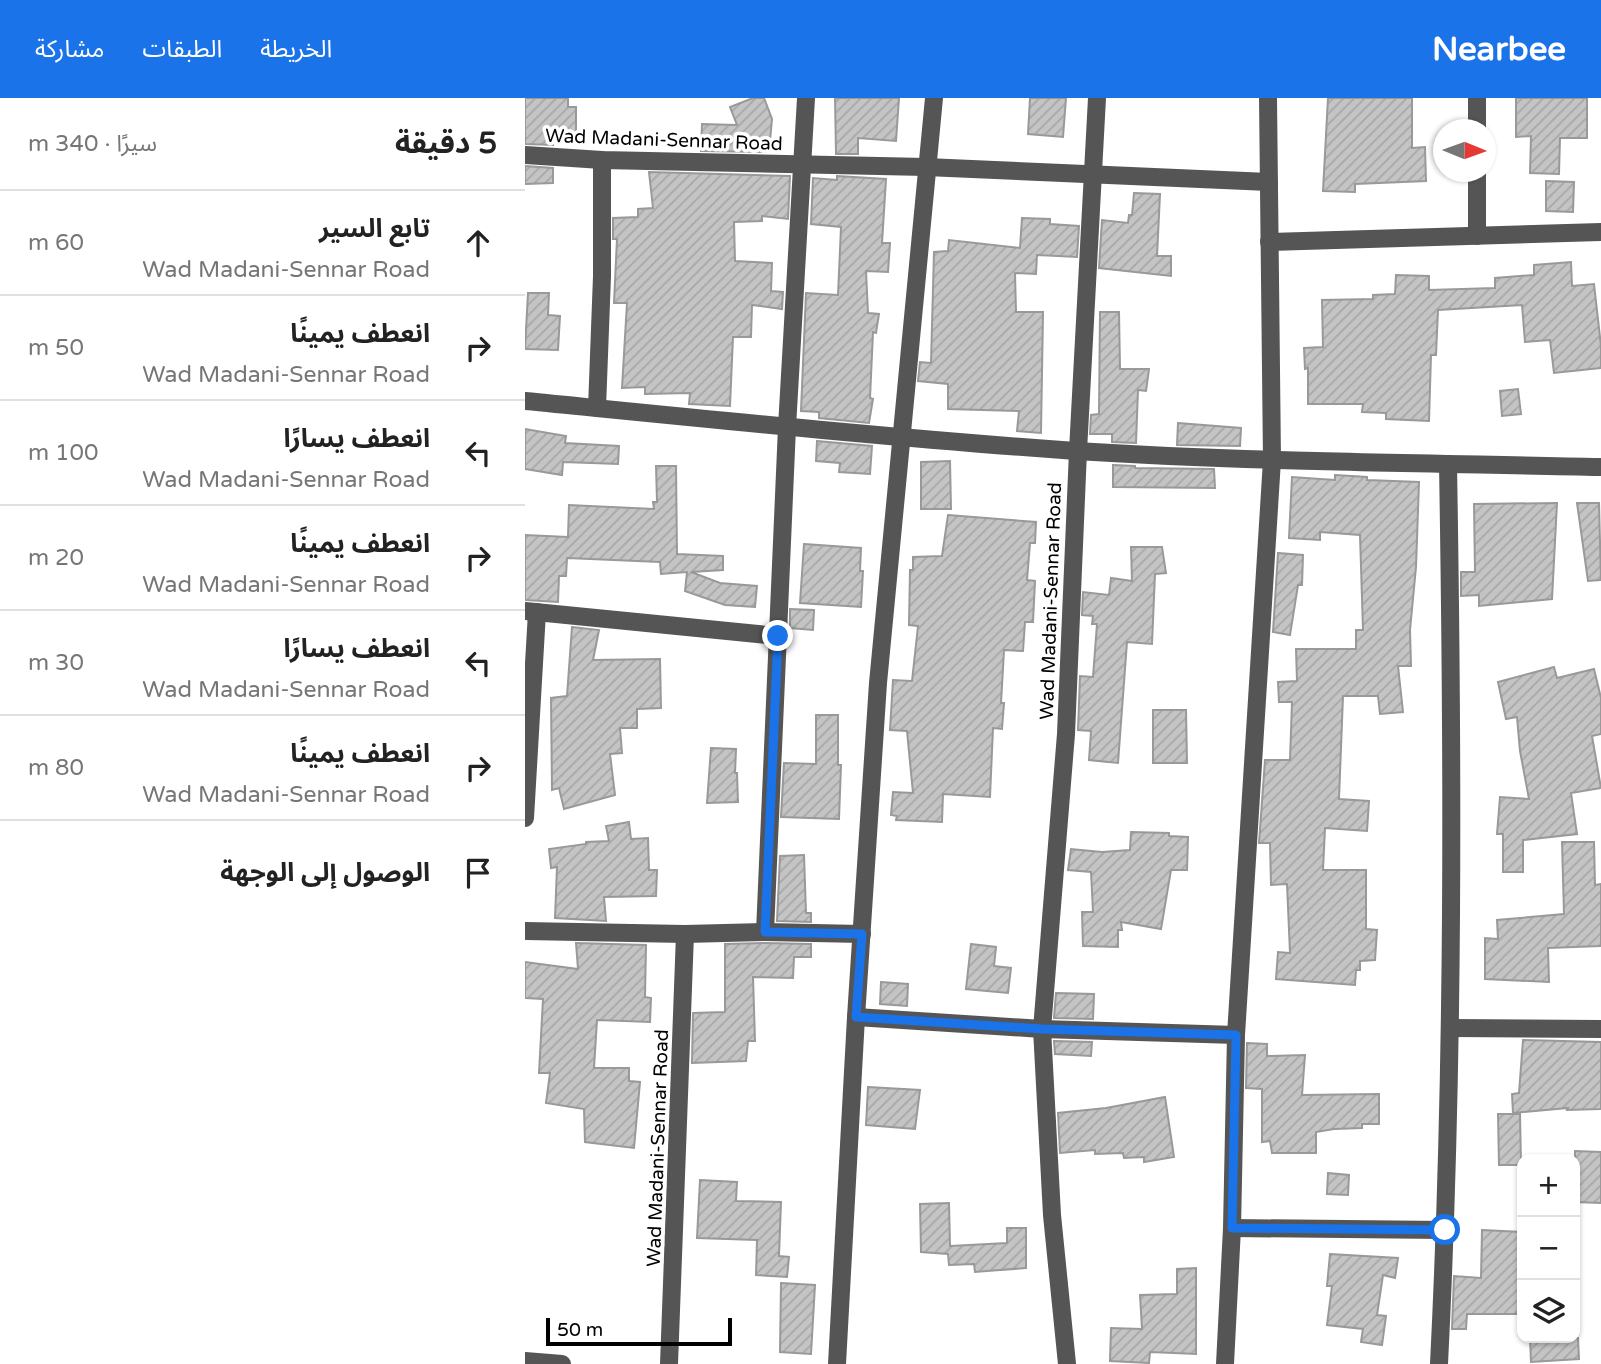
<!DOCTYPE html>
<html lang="ar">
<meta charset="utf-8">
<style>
:root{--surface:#fff;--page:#f2f2f2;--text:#222;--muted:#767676;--line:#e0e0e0;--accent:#1a73e8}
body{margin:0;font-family:"Varela Round","Noto Sans Arabic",sans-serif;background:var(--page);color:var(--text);direction:rtl}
.controls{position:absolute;right:21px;bottom:21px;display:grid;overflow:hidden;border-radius:14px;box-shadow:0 2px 5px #0004}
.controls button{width:63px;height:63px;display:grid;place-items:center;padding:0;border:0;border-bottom:2px solid var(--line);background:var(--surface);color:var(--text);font:35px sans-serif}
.compass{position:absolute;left:908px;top:21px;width:63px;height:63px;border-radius:50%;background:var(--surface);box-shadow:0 2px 5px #0004;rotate:91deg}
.scale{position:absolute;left:21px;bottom:18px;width:186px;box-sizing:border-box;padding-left:7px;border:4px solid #000;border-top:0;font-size:19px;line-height:24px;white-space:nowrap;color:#000;-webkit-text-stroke:5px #fff;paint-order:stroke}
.stop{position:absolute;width:21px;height:21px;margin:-16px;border:5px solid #1a73e8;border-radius:50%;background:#fff}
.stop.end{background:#1a73e8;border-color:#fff;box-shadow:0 2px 7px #0008}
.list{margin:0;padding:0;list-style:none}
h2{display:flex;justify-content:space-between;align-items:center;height:91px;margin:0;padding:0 28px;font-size:30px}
h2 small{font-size:23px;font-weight:400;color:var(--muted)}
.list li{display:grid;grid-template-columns:46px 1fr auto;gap:21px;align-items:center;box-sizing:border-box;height:105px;padding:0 28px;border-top:2px solid var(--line)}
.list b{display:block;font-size:26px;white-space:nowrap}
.list p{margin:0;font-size:23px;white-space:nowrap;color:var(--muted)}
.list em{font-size:23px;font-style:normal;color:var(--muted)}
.icon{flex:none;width:38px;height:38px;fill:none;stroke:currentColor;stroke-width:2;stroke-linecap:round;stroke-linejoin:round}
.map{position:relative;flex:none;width:1076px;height:1266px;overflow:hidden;direction:ltr}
header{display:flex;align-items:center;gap:42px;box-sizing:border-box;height:98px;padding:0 35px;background:var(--accent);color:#fff}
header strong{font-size:33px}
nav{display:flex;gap:38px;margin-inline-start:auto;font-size:24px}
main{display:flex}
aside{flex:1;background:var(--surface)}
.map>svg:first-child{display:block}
.building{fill:url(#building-hatch);stroke:#999;stroke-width:2}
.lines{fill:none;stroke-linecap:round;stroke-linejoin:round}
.minor{stroke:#555;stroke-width:18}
.route{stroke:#1a73e8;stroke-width:9}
.labels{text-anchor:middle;stroke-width:7;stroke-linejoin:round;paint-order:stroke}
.street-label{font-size:19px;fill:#000;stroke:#fff}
</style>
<header>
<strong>Nearbee</strong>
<nav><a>الخريطة</a><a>الطبقات</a><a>مشاركة</a></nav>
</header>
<main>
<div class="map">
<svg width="1076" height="1266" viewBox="0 0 1076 1266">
<defs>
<pattern id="building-hatch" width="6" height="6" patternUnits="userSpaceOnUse" patternTransform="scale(1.75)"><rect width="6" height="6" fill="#c4c4c4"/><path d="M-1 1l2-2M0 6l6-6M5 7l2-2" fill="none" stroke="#a7a7a7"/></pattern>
</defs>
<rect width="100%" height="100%" fill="#fff"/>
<g class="building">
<path d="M 0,0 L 43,0 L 43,9 L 51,9 L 51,40 L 28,40 L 28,47 L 0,46 Z"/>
<path d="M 228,0 L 239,0 L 247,21 L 244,54 L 176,53 L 177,26 L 212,27 L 205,9 Z"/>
<path d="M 310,0 L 374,0 L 371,43 L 333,40 L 333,56 L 311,56 Z"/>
<path d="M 505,0 L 541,0 L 538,39 L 503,36 Z"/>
<path d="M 803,0 L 887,0 L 887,50 L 900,49 L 901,83 L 830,86 L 830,94 L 798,93 Z"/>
<path d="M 991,0 L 1062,0 L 1062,40 L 1035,40 L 1034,76 L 1005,75 L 1006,38 L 991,39 Z"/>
<path d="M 0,68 L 28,70 L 28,85 L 0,86 Z"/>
<path d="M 124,74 L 265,78 L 263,121 L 237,118 L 237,123 L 209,124 L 210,163 L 247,165 L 246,193 L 258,194 L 257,211 L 227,207 L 226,239 L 208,239 L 205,308 L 164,306 L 165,295 L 120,296 L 120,289 L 97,290 L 102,205 L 89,205 L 92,141 L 88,141 L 88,120 L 113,119 L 113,111 L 128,110 Z"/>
<path d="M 312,78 L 361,81 L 357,145 L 365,145 L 363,174 L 341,173 L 343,215 L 354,216 L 351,235 L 348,234 L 345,300 L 348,301 L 344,325 L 294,320 L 294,314 L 276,313 L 281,195 L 313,197 L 316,129 L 286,126 L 288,80 L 312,82 Z"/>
<path d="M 1021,83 L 1049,84 L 1048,114 L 1021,113 Z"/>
<path d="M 609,95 L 635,96 L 632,158 L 646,158 L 646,178 L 574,170 L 577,122 L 603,125 L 604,117 L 607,117 Z"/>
<path d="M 497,120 L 525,121 L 525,126 L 554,128 L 552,159 L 512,157 L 511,176 L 490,175 L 491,214 L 518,214 L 516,335 L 492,333 L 494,313 L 423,311 L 423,286 L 393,283 L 395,264 L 406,265 L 409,154 L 423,153 L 424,142 L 495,150 Z"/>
<path d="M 1046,164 L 1047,188 L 1069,186 L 1076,248 L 1076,270 L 1029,275 L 1025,242 L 1000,244 L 997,207 L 913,212 L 911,257 L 906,257 L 904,323 L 861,321 L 861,315 L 837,314 L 838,306 L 783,306 L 783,270 L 780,271 L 779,250 L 798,249 L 797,202 L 848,201 L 848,197 L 870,196 L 871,177 L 904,178 L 904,192 L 970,190 L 970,180 L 1009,177 L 1009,167 Z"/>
<path d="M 3,195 L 24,195 L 23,217 L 35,218 L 33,252 L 0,251 Z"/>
<path d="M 575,214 L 594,214 L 595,271 L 624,271 L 621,293 L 613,292 L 611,345 L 587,344 L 587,336 L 565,336 L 566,317 L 574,316 Z"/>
<path d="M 993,291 L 996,316 L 977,318 L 975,293 Z"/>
<path d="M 653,325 L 716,330 L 715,348 L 652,347 Z"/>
<path d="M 0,331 L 41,338 L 40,345 L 94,348 L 93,366 L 38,364 L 37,377 L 0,371 Z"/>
<path d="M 292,343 L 347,348 L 345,376 L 314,374 L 315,365 L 291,363 Z"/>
<path d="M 425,363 L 426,411 L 396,411 L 396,364 Z"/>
<path d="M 588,367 L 610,368 L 610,370 L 689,371 L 690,390 L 588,389 Z"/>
<path d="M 131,368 L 151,368 L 152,456 L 198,458 L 198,472 L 166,474 L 195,485 L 232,488 L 230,509 L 200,507 L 160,493 L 162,474 L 136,476 L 135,464 L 42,460 L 41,478 L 34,478 L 33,504 L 0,502 L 0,437 L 43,439 L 44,407 L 129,411 L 128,404 L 132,404 Z"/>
<path d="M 810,377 L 842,379 L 842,382 L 894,384 L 891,469 L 885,532 L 886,568 L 873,568 L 878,614 L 855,616 L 853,598 L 818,598 L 814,701 L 844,703 L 842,733 L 800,730 L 798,772 L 841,772 L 841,831 L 852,832 L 850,862 L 835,863 L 835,872 L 831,872 L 830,887 L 751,881 L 753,854 L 765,855 L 762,786 L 746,787 L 745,745 L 734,745 L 740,662 L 765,662 L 767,604 L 754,604 L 753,584 L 772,583 L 771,551 L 831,551 L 831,532 L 838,532 L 835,437 L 795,434 L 795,442 L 764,440 L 767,379 L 810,382 Z"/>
<path d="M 1032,405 L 1027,501 L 954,508 L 954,497 L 936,498 L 936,474 L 950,474 L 949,406 Z"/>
<path d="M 1052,405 L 1074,405 L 1076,482 L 1063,483 Z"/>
<path d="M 423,417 L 511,424 L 510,445 L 505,445 L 502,482 L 510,483 L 508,524 L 500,524 L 498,553 L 479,552 L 476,605 L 479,605 L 477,631 L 468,630 L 465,699 L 418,696 L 417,724 L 371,722 L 372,718 L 366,717 L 368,694 L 388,695 L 382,633 L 365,632 L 368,582 L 387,583 L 393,528 L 384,527 L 385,472 L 388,472 L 388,459 L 417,458 Z"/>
<path d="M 279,446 L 336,450 L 335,473 L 338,473 L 336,509 L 275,505 Z"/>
<path d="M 606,449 L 637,449 L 641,475 L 630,476 L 627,546 L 602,544 L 593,665 L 564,662 L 566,633 L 553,632 L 555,578 L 568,579 L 572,526 L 567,526 L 568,518 L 557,517 L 558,494 L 584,497 L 586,480 L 607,483 Z"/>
<path d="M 753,455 L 778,457 L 777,487 L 773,487 L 765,537 L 748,534 Z"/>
<path d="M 265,511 L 289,512 L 288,532 L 265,530 Z"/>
<path d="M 47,529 L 74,532 L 68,562 L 135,561 L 136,610 L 112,611 L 112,630 L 95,630 L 97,655 L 85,656 L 90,697 L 39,711 L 34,690 L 27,692 L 26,600 L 42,598 Z"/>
<path d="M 1029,569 L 1032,580 L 1069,571 L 1076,600 L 1076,636 L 1067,638 L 1076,690 L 1046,695 L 1052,736 L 998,742 L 998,774 L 978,774 L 978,736 L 972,736 L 975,699 L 1004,701 L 995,653 L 992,619 L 981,621 L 973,584 Z"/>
<path d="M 628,612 L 661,612 L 662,665 L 628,665 Z"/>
<path d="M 291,617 L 313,617 L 313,667 L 316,667 L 314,721 L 256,719 L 259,665 L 291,666 Z"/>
<path d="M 186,650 L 211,651 L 210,675 L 212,675 L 213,704 L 182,705 Z"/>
<path d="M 104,724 L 106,741 L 123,740 L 124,772 L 132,772 L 131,798 L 79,799 L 81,823 L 30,820 L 32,769 L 26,770 L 24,751 L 61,746 L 61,744 L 84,743 L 81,728 Z"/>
<path d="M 606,734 L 644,735 L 644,738 L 663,739 L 662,772 L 646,772 L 636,831 L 596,824 L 597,832 L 593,832 L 593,849 L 558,848 L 557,814 L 568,814 L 566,774 L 543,772 L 546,751 L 577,754 L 605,752 Z"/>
<path d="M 1037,744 L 1069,744 L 1070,787 L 1076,786 L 1076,848 L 1023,850 L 1024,884 L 960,881 L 960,840 L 973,841 L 972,822 L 1039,816 Z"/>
<path d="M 279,757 L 281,815 L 286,815 L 286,824 L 252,823 L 255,758 Z"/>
<path d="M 51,845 L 121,847 L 120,899 L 126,900 L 125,924 L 72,922 L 69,970 L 104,970 L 104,983 L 115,984 L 109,1050 L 60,1044 L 59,1011 L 21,1005 L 25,975 L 14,975 L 18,901 L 0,900 L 0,864 L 53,871 Z"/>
<path d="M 240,845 L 286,846 L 286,859 L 269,859 L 268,880 L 228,879 L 230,943 L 223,943 L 221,963 L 167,965 L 168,915 L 200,914 L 200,846 Z"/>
<path d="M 446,846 L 471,849 L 469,868 L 486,870 L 483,895 L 441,891 Z"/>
<path d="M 356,884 L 383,886 L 382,908 L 355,906 Z"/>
<path d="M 531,895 L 569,896 L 568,921 L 529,920 Z"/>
<path d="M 998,942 L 1076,944 L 1076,1011 L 1042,1012 L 1043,1010 L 988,1015 L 987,996 L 994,995 Z"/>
<path d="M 529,943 L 567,944 L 566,958 L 530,956 Z"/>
<path d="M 722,945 L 742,946 L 742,958 L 780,957 L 777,997 L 854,996 L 854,1026 L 837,1026 L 837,1030 L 809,1031 L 791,1034 L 791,1055 L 747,1055 L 745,1043 L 737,1044 L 737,991 L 721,990 Z"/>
<path d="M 343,989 L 395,992 L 390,1031 L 341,1027 Z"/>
<path d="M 640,999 L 649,1059 L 619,1064 L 619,1059 L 599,1060 L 598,1055 L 570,1056 L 570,1052 L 535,1055 L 533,1015 L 581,1010 Z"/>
<path d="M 973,1016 L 995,1016 L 996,1067 L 974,1067 Z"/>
<path d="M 1050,1053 L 1076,1054 L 1076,1105 L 1050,1104 Z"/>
<path d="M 803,1075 L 824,1077 L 823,1097 L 802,1096 Z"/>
<path d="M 175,1082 L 212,1084 L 211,1103 L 256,1104 L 254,1158 L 264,1159 L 262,1179 L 231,1177 L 232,1142 L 172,1140 Z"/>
<path d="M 424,1105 L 425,1148 L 482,1145 L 482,1130 L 501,1130 L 501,1170 L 450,1174 L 449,1166 L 424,1167 L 423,1156 L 396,1154 L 395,1106 Z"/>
<path d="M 957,1132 L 997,1134 L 997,1216 L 942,1216 L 941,1231 L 927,1231 L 929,1178 L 956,1180 Z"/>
<path d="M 805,1156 L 873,1160 L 870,1180 L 858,1177 L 852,1217 L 861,1218 L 857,1247 L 836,1244 L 838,1231 L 802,1227 L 807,1188 L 802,1188 Z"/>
<path d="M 671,1170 L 671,1256 L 625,1254 L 624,1265 L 585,1263 L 586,1230 L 617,1231 L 615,1197 L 652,1196 L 652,1171 Z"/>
<path d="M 256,1185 L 290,1187 L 286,1256 L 255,1254 Z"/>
<path d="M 1005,1240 L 1053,1240 L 1054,1261 L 1006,1264 Z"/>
</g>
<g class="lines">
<g class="minor">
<path d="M 952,32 L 952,0"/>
<path d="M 0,57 L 77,62 L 401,69 L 744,84"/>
<path d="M 952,138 L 952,74"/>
<path d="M 744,144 L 1076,134"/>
<path d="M 0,303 C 183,321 367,340 551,353 C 725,364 901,365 1076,369"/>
<path d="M 72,310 L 77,178 L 77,62"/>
<path d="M 0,513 L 253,538"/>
<path d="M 0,720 L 12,514"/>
<path d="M 0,833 L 160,836 L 240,834 L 337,836"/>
<path d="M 240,834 L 262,329 L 281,0"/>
<path d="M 331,919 L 517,931 L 711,937"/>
<path d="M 925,930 L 1076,931"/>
<path d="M 707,1130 L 920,1132"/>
<path d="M 0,1263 L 37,1266"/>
<path d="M 144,1266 L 160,836"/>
<path d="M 312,1266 L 331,919 L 353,585 L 409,0"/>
<path d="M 542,1266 L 527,1117 L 517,931 L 541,636 L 553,353 L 572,0"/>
<path d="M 700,1266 L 707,1130 L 711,937 L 747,362 L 743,0"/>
<path d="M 914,1266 C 929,966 928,666 923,366"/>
</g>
</g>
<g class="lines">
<path class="route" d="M 253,538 L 240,834 L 337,836 L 331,919 L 517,931 L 711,937 L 707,1130 L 920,1132"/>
</g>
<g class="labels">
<g class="street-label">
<text transform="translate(139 41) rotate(2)" y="7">Wad Madani-Sennar Road</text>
<text transform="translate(525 503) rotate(-88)" y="7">Wad Madani-Sennar Road</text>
<text transform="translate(132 1050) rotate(-88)" y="7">Wad Madani-Sennar Road</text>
</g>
</g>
</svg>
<div class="controls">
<button>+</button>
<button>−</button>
<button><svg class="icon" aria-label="layers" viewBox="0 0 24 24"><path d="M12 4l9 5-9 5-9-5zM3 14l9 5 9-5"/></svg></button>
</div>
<svg class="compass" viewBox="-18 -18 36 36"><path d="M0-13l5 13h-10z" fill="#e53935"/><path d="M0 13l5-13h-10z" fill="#767676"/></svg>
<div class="scale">50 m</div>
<div class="stop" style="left:920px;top:1132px"></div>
<div class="stop end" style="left:253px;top:538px"></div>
</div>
<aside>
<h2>5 دقيقة<small>سيرًا · 340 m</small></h2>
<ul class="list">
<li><svg class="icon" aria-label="ahead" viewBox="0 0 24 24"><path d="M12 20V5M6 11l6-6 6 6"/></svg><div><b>تابع السير</b><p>Wad Madani-Sennar Road</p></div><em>60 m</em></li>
<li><svg class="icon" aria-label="right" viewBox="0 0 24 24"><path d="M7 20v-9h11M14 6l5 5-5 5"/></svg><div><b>انعطف يمينًا</b><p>Wad Madani-Sennar Road</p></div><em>50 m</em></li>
<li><svg class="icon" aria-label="left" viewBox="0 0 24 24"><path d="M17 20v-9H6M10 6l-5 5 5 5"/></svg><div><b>انعطف يسارًا</b><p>Wad Madani-Sennar Road</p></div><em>100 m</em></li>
<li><svg class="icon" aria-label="right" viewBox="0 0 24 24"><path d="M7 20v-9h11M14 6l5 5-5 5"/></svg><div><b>انعطف يمينًا</b><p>Wad Madani-Sennar Road</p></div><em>20 m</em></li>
<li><svg class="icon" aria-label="left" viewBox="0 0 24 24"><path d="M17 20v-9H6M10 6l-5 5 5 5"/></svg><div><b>انعطف يسارًا</b><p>Wad Madani-Sennar Road</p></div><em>30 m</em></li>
<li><svg class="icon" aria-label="right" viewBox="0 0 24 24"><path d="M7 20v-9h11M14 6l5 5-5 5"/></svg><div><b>انعطف يمينًا</b><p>Wad Madani-Sennar Road</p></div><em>80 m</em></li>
<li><svg class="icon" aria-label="arrive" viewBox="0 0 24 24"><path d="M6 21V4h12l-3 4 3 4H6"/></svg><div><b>الوصول إلى الوجهة</b></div></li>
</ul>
</aside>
</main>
